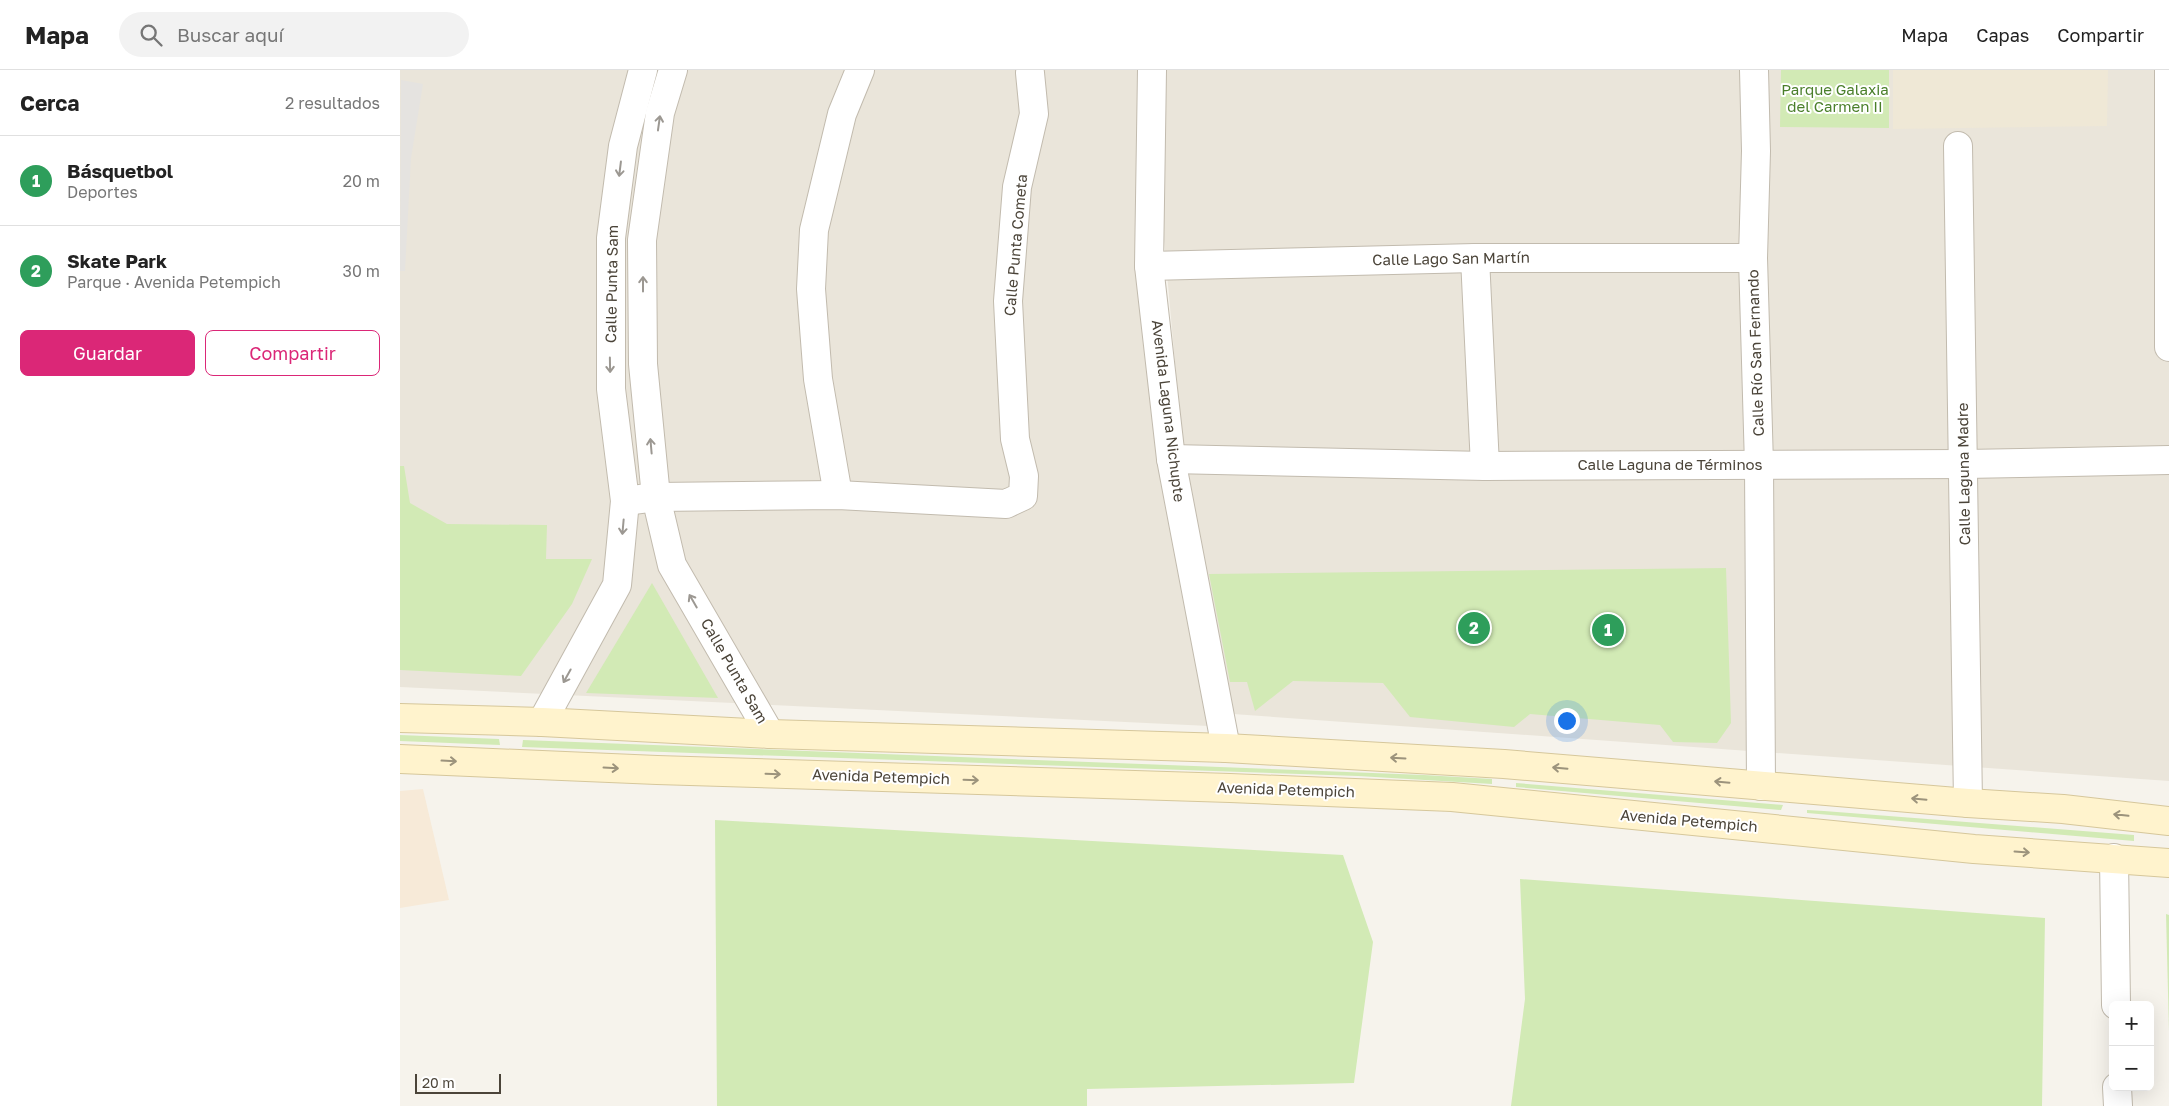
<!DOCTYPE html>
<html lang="es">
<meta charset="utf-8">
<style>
:root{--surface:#fff;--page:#f2f2f2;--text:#222;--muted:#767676;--line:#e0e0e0;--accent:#db2777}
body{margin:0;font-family:"Golos Text",sans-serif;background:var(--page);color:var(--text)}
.controls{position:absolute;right:15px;bottom:15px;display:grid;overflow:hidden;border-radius:8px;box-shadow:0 5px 20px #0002}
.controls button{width:45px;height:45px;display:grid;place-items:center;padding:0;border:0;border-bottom:1px solid var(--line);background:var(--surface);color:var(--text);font:25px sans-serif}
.scale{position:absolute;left:15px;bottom:12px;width:86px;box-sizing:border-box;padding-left:5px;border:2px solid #4b4439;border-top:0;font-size:14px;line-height:18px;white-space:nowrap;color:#4b4439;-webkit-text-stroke:4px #fff;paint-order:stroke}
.you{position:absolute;left:1166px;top:650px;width:18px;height:18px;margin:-12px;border:4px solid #fff;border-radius:50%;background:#1a73e8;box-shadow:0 0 0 8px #1a73e833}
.badge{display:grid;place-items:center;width:32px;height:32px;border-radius:50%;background:var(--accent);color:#fff;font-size:16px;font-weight:700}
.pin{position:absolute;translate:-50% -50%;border:2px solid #fff;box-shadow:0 1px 5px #0006}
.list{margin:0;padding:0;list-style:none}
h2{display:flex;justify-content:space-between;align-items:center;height:65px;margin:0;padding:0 20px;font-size:21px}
h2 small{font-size:16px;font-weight:400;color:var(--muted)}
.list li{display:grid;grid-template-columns:32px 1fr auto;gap:15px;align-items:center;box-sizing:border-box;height:90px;padding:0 20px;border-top:1px solid var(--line)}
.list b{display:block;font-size:19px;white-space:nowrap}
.list p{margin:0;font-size:16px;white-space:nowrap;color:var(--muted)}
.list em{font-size:16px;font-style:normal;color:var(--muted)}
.actions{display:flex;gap:10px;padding:15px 20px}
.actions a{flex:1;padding:11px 0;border:1px solid var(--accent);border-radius:8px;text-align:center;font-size:18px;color:var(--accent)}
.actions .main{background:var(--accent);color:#fff}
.icon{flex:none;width:28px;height:28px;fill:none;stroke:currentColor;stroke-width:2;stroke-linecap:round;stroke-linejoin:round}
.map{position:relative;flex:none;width:1769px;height:1036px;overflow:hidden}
header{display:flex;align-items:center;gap:30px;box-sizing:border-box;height:70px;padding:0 25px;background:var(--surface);border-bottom:1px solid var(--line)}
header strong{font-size:24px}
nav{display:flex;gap:28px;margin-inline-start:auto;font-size:18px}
.search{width:350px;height:45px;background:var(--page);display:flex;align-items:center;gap:12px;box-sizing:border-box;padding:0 18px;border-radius:28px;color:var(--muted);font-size:19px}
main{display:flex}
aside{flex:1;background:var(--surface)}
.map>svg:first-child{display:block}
.residential{fill:#eae5da}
.commercial{fill:#f7ead8}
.education{fill:#efe8d6}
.green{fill:#d2eab5}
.parking{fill:#e5e3e0}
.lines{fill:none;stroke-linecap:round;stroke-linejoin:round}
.minor-casing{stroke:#c2bbae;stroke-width:30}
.secondary-casing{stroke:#d6c79b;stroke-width:30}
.minor{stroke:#fff;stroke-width:28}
.secondary{stroke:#fff3cd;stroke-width:28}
.oneway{stroke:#9c9892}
.oneway2{stroke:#9c937c}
.labels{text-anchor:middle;stroke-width:4;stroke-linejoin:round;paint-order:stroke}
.park-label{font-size:15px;fill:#4a7f2a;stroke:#fff}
.street-label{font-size:15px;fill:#4b4439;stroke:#fff}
</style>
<header>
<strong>Mapa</strong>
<div class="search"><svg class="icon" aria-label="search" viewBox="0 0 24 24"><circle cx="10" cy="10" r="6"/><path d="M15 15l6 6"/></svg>Buscar aquí</div>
<nav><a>Mapa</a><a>Capas</a><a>Compartir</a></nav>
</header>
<main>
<aside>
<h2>Cerca<small>2 resultados</small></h2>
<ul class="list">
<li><span class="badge" style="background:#2e9e5b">1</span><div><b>Básquetbol</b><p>Deportes</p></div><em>20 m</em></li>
<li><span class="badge" style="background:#2e9e5b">2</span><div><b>Skate Park</b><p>Parque · Avenida Petempich</p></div><em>30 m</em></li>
</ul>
<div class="actions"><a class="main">Guardar</a><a>Compartir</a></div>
</aside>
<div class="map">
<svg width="1769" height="1036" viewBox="0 0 1769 1036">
<rect width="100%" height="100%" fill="#f6f3ec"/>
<g class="residential">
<path d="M 0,0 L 737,0 L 738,199 L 809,656 L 0,617 Z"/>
<path d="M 760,0 L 1769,0 L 1769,711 L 833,644 L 782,371 L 763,159 Z"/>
</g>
<path class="commercial" d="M 23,719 L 49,830 L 0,838 L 0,721 Z"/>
<path class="education" d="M 1493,0 L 1708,0 L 1707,56 L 1493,59 Z"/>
<g class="green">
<path d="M 1381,0 L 1489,0 L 1489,58 L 1380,57 Z"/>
<path d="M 0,396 L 4,396 L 10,433 L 47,454 L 147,455 L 146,489 L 192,489 L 172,534 L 121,606 L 0,600 Z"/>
<path d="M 1326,498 L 1331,653 L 1317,673 L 1273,672 L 1260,655 L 1130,644 L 1114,657 L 1010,647 L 983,613 L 893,611 L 855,641 L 847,612 L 830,612 L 809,504 Z"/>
<path d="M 252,513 L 318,628 L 186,623 Z"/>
<path d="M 0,665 L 99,669 L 100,675 L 0,671 Z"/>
<path d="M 123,670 L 1024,705 L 1092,709 L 1092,714 L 958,706 L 122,677 Z"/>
<path d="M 1116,713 L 1383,735 L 1381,740 L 1116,717 Z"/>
<path d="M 1407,740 L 1424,741 L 1734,765 L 1734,771 L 1407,743 Z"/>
<path d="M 315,750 L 943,785 L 973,872 L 954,1013 L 687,1019 L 687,1036 L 317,1036 Z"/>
<path d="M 1120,809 L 1645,848 L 1642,1036 L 1111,1036 L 1125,929 Z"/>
<path d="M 1766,844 L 1769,845 L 1769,961 Z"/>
</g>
<path class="parking" d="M 1,10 L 23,14 L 11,88 L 5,201 L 0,201 Z"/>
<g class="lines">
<g class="minor-casing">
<g id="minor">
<path d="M 273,0 L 260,43 L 242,170 L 243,294 L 256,427 L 272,495 L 370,664"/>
<path d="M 752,0 L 749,196 L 771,389 L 826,678"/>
<path d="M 1354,0 L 1356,81 L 1353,188 L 1359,395 L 1361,716"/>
<path d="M 1769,0 L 1769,277"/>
<path d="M 1558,76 L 1568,733"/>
<path d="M 1075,188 L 1085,396"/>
<path d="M 749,196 L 1075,188 L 1353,188"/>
<path d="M 771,389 L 1085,396 L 1565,394 L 1769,390"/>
<path d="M 438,425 L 418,309 L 411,219 L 414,160 L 442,44 L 460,0"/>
<path d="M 225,431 L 256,427 L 438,425 L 606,434 L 623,426 L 624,406 L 615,369 L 608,231 L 617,117 L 634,44 L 630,3"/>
<path d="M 142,652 L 217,515 L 225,431 L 211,319 L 211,168 L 223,76 L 243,0"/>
<path d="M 1714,788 L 1716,935"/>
<path d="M 1717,1017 L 1718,1036"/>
</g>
</g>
<g class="secondary-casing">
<g id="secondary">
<path d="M 0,648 L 142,652 L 370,664 L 826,678 L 1104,694 L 1568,733 L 1663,739 L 1769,751"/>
<path d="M 0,689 L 257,700 L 830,718 L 1052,727 L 1574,779 L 1769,793"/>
</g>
</g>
<use href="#minor" class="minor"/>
<use href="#secondary" class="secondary"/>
</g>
<defs><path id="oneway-shaft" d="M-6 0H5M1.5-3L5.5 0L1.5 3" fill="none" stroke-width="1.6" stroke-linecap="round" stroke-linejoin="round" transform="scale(1.25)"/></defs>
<g class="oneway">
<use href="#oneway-shaft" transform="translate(259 53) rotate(-82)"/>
<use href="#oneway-shaft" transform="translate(220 99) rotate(97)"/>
<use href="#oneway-shaft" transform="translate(243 214) rotate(-90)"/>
<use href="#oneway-shaft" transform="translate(210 295) rotate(89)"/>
<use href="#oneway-shaft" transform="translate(251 376) rotate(-95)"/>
<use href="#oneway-shaft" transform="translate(223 457) rotate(95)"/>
<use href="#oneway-shaft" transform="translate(293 531) rotate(-120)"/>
<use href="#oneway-shaft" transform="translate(167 606) rotate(119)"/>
</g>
<g class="oneway2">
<use href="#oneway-shaft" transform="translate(998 688) rotate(-177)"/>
<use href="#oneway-shaft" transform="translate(49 691) rotate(3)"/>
<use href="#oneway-shaft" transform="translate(211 698) rotate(3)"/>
<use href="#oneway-shaft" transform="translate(1160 698) rotate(-175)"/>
<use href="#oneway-shaft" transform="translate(373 704) rotate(2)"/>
<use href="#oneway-shaft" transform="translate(571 710) rotate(2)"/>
<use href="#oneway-shaft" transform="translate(1322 712) rotate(-175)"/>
<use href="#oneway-shaft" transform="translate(1519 729) rotate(-175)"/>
<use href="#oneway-shaft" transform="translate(1721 745) rotate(-174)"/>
<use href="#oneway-shaft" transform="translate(1622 782) rotate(4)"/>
</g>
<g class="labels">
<g class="park-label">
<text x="1435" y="25">Parque Galaxia<tspan x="1435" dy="17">del Carmen II</tspan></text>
</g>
<g class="street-label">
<text transform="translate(616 175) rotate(-85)" y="5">Calle Punta Cometa</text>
<text transform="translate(1051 189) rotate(-1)" y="5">Calle Lago San Martín</text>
<text transform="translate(212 214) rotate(-89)" y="5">Calle Punta Sam</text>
<text transform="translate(1356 283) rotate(-92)" y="5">Calle Río San Fernando</text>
<text transform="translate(768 341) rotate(83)" y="5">Avenida Laguna Nichupte</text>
<text x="1270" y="400">Calle Laguna de Términos</text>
<text transform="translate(1564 404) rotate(-91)" y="5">Calle Laguna Madre</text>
<text transform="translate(334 601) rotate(60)" y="5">Calle Punta Sam</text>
<text transform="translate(481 707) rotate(2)" y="5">Avenida Petempich</text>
<text transform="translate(886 720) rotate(2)" y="5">Avenida Petempich</text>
<text transform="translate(1289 751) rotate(5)" y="5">Avenida Petempich</text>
</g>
</g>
</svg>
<div class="controls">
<button>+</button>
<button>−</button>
</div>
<div class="scale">20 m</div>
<div class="you"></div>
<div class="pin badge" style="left:1208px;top:560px;background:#2e9e5b">1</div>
<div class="pin badge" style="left:1074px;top:558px;background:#2e9e5b">2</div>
</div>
</main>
